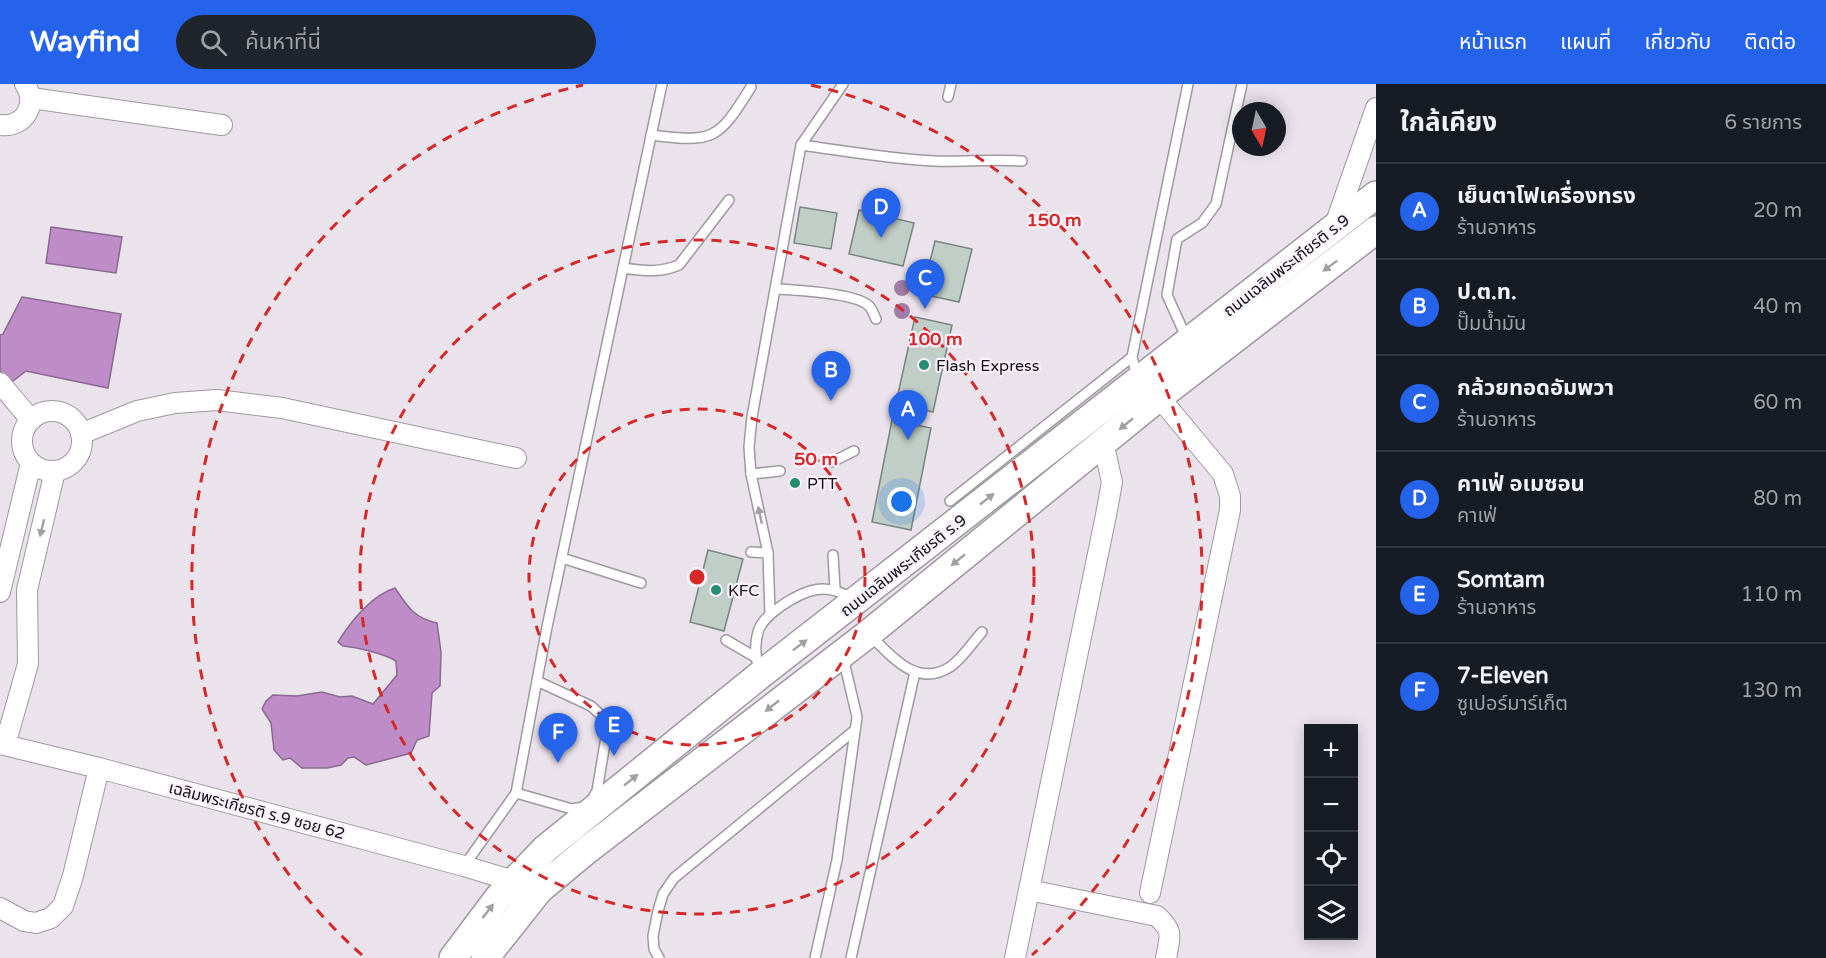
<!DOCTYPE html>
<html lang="th">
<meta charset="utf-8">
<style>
:root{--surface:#171b24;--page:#20242c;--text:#f1f3f6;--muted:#9ea1a6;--line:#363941;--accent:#2563eb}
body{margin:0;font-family:"Varela Round","Noto Sans Thai",sans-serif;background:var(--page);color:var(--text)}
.controls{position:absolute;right:18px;bottom:18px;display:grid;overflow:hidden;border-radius:0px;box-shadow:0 3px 15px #0003}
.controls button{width:54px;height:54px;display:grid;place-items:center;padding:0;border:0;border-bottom:2px solid var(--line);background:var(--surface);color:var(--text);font:30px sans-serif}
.compass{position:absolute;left:1232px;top:18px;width:54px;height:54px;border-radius:50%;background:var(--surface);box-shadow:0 3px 15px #0003;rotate:171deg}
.you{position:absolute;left:902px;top:418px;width:21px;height:21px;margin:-15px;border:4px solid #fff;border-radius:50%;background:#1a73e8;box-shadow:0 0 0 9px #1a73e833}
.badge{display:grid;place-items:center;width:39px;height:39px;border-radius:50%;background:var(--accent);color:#fff;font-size:20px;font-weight:700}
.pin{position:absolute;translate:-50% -50px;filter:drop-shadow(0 2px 3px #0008)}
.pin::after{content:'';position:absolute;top:32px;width:21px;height:18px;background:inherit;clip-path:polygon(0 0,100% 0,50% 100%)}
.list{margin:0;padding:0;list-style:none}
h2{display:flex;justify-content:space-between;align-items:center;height:78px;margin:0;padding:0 24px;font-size:26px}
h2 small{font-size:20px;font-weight:400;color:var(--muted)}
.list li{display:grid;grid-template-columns:39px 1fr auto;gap:18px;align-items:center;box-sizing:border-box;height:96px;padding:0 24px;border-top:2px solid var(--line)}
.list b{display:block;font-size:22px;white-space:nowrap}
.list p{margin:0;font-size:20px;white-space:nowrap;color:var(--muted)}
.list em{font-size:20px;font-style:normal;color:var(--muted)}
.icon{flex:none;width:33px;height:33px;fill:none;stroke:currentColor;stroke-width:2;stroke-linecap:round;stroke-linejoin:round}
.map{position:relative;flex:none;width:1376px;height:874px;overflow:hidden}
header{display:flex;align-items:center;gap:36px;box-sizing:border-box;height:84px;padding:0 30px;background:var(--accent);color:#fff}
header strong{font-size:28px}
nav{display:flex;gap:33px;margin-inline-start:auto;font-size:21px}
.search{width:420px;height:54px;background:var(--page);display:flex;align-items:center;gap:15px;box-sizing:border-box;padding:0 21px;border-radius:33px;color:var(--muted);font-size:22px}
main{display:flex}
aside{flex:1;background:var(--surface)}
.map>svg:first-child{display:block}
.water{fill:#be8dc7;stroke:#8b6891;stroke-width:1.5}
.building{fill:#c1cdc7;stroke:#7a8580;stroke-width:1.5}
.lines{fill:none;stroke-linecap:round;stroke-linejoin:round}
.lane-casing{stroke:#9f98a1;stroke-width:12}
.street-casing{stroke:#9f98a1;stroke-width:22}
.secondary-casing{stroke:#9f98a1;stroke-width:30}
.lane{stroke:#fff;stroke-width:9}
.street{stroke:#fff;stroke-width:20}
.secondary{stroke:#fff;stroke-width:27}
.tree{fill:#a17da7}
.oneway{fill:#a19fa1}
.ring{fill:none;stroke:#d62828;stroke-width:3;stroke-dasharray:10 8}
.poi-dot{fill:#238f6e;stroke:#f8f0fa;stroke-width:2}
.labels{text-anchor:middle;stroke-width:4.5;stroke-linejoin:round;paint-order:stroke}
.street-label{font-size:16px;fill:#131014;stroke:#f8f0fa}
.poi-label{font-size:16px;fill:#131014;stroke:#f8f0fa;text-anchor:start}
.centre{fill:#d62828;stroke:#f8f0fa;stroke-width:3}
.ring-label{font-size:18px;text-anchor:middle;font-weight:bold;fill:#d62828;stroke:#f8f0fa;stroke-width:4.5;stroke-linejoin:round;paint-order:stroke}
</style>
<header>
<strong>Wayfind</strong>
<div class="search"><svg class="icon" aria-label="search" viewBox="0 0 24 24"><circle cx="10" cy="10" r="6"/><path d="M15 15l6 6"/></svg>ค้นหาที่นี่</div>
<nav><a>หน้าแรก</a><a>แผนที่</a><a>เกี่ยวกับ</a><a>ติดต่อ</a></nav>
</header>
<main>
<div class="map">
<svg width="1376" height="874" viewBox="0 0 1376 874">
<rect width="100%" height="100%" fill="#ebe3ec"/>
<g class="water">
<path d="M 51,143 L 122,153 L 116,189 L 46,179 Z"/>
<path d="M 22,213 L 121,230 L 108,304 L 26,287 L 0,307 L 0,251 L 3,250 Z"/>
<path d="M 395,504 C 407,522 414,534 437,539 L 441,568 L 440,602 L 432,609 L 429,652 L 417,656 L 411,669 L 366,681 L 354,673 L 348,674 L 341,681 L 327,684 L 302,684 L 290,674 L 283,676 L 274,666 L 271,639 L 262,625 L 266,617 L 273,611 L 297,612 L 322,608 L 340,613 L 352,612 L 373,620 L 397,591 L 396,577 C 385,570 356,563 343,562 L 338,558 C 351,537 372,511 395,504 Z"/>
</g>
<g class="building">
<path d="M 800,123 L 837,129 L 831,165 L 794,159 Z"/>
<path d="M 859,126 L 914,139 L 903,182 L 849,170 Z"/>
<path d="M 935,157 L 972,165 L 959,218 L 922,210 Z"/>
<path d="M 915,233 L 952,241 L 933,328 L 896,319 Z"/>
<path d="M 892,336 L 931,344 L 911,446 L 872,438 Z"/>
<path d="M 708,466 L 743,475 L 724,547 L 690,538 Z"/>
</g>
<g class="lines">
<g class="lane-casing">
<g id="lane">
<path d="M 948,13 L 951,0"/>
<path d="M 651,51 C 714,59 718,56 751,3"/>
<path d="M 801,61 C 846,67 890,75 934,77 C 963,78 992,75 1022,77"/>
<path d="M 623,184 C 644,187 660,189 679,181 L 729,116"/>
<path d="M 776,205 C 795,206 856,209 869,222 C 872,225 874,231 876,235"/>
<path d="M 1187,255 L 1167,211 L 1177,155 L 1202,139 L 1216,120 L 1242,0"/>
<path d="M 1137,292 L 1132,273 L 1188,0"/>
<path d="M 832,378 L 854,367"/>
<path d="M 751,390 L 780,387"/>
<path d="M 950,417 L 1132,273"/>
<path d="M 751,468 L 768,469"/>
<path d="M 833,471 L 835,505"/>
<path d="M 562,474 L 641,499"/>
<path d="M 770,530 L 768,469 L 751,390 L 749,363 L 752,333 L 801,61 L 843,0"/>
<path d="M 870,551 C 892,573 917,604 950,583 C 962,575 972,559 982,548"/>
<path d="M 726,556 L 755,573"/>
<path d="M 759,586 C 755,572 754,559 759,545 C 763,535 773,528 781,522 C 806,505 827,497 854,516"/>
<path d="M 516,709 L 572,725 L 584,723 L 591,717 L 597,707 L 607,647 L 604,634 L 591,622 L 537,597"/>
<path d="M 464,782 L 516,709 L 547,543 L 662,0"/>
<path d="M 659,874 L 654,865 L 653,852 L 658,827 L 663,810 L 674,794 L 855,646"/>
<path d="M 815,874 L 837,776 L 857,633 L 843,573"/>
<path d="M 851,874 L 915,588"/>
</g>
</g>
<g class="street-casing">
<g id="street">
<path d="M 31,14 L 222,41"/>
<path d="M 0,41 C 25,44 38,20 25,0"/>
<path d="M 1335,141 L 1376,24"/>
<path d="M 0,299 L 31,336"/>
<circle cx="52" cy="357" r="30"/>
<path d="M 81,350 L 137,327 L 175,319 L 217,316 L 282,324 L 516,374"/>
<path d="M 0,508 L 31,379"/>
<path d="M 0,660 L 99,684 L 464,782 L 513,797"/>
<path d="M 5,661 L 28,580 L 27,506 L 55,387"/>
<path d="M 1029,806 L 1157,832 C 1174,848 1170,852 1166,874"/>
<path d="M 1150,809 L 1230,426 L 1230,412 L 1223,390 L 1159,313"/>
<path d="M 0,824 L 24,837 L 36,839 L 51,834 L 63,822 L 73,792 L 99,684"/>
<path d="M 1015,874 L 1106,431 L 1112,398 L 1103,358"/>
</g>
</g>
<g class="secondary-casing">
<g id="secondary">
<path d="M 453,874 L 498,814 L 545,765 L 760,591 L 1376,111"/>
<path d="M 485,874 L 539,806 L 587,766 L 868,550 L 1159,313 L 1376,146"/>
</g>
</g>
<use href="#lane" class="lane"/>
<use href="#street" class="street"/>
<use href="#secondary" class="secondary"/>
</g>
<g class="tree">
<circle cx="902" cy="204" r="8"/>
<circle cx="902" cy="227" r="8"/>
</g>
<defs><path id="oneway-solid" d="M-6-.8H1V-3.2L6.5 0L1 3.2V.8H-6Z" transform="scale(1.5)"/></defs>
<g class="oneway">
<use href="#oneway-solid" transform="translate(1330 182) rotate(143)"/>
<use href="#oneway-solid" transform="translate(1126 340) rotate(141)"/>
<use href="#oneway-solid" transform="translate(987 415) rotate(-38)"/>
<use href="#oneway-solid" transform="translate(760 431) rotate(-102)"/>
<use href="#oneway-solid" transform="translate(42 444) rotate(103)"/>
<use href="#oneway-solid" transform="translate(958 476) rotate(141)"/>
<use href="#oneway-solid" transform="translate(800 561) rotate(-37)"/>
<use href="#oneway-solid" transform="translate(772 622) rotate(142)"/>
<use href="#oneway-solid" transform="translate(631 696) rotate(-39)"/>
<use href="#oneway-solid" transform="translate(488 827) rotate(-52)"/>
</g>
<g class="ring">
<circle cx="697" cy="493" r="168"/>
<circle cx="697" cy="493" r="337"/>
<path d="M362 871A505 505 0 0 1 583 1M811 1A505 505 0 0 1 1032 871"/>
</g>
<g class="poi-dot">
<circle cx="924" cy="281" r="6"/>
<circle cx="795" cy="399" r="6"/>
<circle cx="716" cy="506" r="6"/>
</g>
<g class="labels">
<g class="street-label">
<text transform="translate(1286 181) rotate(-38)" y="6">ถนนเฉลิมพระเกียรติ ร.9</text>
<text transform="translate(903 481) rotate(-38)" y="6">ถนนเฉลิมพระเกียรติ ร.9</text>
<text transform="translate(257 726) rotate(15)" y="6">เฉลิมพระเกียรติ ร.9 ซอย 62</text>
</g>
<g class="poi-label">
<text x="936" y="287">Flash Express</text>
<text x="807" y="405">PTT</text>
<text x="728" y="512">KFC</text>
</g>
</g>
<circle cx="697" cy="493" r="9" class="centre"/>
<g class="ring-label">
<text x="1054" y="142">150 m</text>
<text x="935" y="261">100 m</text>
<text x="816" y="381">50 m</text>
</g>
</svg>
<div class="controls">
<button>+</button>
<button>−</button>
<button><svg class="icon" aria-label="locate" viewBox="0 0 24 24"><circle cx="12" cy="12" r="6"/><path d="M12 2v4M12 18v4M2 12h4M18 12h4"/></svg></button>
<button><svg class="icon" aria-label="layers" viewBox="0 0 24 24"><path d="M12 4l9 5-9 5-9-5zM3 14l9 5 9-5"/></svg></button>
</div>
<svg class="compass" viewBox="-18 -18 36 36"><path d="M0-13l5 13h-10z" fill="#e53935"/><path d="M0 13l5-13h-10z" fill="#9ea1a6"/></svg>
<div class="you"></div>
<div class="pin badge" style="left:908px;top:356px">A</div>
<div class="pin badge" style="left:831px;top:317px">B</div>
<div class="pin badge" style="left:925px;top:225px">C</div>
<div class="pin badge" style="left:881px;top:154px">D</div>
<div class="pin badge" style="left:614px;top:672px">E</div>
<div class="pin badge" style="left:558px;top:679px">F</div>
</div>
<aside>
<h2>ใกล้เคียง<small>6 รายการ</small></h2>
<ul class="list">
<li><span class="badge">A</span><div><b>เย็นตาโฟเครื่องทรง</b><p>ร้านอาหาร</p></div><em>20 m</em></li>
<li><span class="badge">B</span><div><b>ป.ต.ท.</b><p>ปั๊มน้ำมัน</p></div><em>40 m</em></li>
<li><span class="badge">C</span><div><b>กล้วยทอดอัมพวา</b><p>ร้านอาหาร</p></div><em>60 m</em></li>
<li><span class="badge">D</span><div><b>คาเฟ่ อเมซอน</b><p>คาเฟ่</p></div><em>80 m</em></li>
<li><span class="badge">E</span><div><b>Somtam</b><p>ร้านอาหาร</p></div><em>110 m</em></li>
<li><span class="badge">F</span><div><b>7-Eleven</b><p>ซูเปอร์มาร์เก็ต</p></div><em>130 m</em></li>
</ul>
</aside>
</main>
